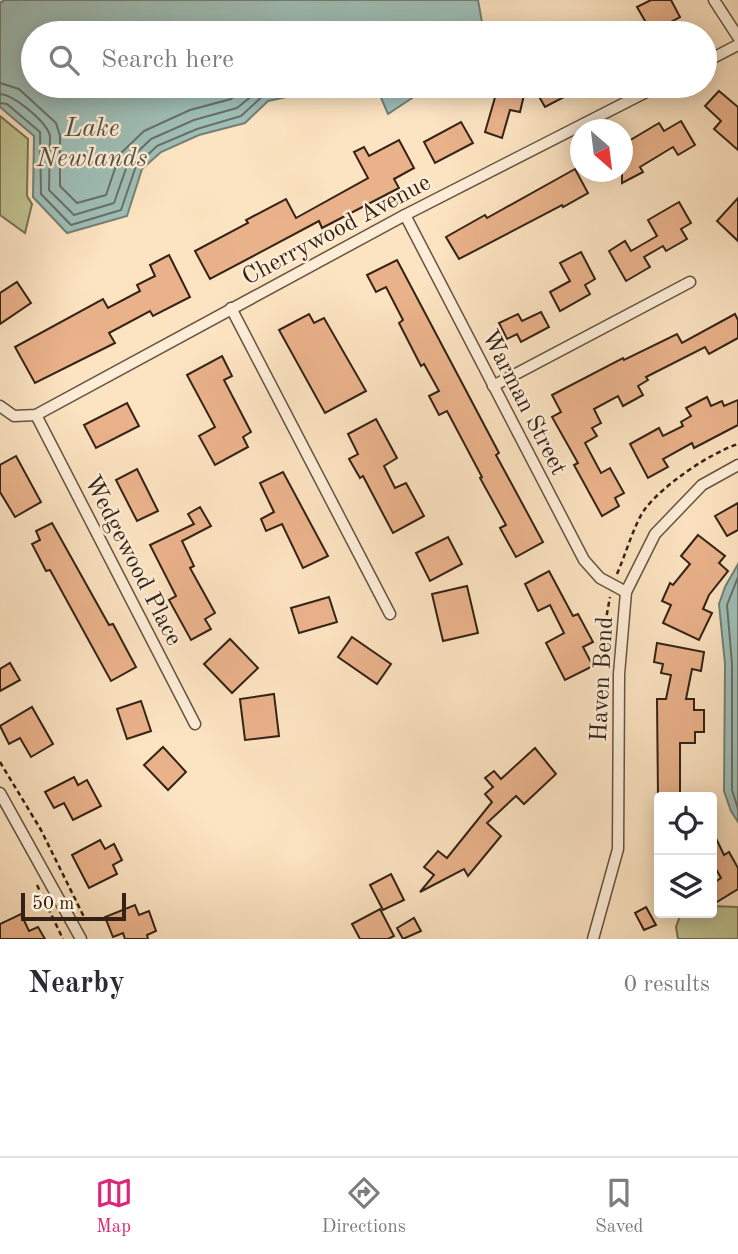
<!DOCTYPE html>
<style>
:root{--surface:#fff;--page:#f7f7f7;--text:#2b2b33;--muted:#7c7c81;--line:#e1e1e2;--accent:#db2777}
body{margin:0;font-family:"Old Standard TT",serif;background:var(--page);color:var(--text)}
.controls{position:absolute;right:21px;bottom:21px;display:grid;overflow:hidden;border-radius:7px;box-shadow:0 4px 18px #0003}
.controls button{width:63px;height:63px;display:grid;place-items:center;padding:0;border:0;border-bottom:2px solid var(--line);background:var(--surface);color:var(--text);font:35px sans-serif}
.compass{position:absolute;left:570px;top:119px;width:63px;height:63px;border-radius:50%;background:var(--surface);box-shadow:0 4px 18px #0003;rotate:152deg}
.scale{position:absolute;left:21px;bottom:18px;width:105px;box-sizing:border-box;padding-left:7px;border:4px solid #342315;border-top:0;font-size:19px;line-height:24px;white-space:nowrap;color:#342315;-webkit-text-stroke:5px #fdedd7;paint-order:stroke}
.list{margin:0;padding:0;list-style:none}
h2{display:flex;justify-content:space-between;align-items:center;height:91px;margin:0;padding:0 28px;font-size:30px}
h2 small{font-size:23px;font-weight:400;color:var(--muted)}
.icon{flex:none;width:38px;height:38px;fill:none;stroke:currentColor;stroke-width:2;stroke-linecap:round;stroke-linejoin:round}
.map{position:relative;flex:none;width:738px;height:939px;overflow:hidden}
.search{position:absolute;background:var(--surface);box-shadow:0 4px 18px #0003;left:21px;right:21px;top:21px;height:77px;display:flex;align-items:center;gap:18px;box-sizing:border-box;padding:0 24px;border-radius:38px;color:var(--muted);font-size:26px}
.sheet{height:217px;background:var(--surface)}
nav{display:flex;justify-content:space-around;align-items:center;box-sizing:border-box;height:98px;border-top:2px solid var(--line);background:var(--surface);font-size:19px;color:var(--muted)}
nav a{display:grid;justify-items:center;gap:4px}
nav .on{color:var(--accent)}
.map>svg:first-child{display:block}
.green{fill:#c1c391;stroke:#7a7353;stroke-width:2}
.water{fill:#9fbeb6;stroke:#748076;stroke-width:2}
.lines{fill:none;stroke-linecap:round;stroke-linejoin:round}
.shore{stroke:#6a7066;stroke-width:2}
.building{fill:#eab28b;stroke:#342315;stroke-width:2}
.street-casing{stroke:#665340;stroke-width:13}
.path{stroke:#342315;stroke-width:2.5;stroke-dasharray:5 3.5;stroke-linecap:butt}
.street{stroke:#fdedd7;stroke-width:10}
.labels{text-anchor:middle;stroke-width:5;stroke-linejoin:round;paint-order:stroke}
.street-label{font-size:24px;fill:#342315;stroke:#fdedd7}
.water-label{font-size:26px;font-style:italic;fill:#545245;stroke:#fdedd7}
</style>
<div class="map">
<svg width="738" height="939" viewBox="0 0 738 939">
<rect width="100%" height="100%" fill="#fce3c1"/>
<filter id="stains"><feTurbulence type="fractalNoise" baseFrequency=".00286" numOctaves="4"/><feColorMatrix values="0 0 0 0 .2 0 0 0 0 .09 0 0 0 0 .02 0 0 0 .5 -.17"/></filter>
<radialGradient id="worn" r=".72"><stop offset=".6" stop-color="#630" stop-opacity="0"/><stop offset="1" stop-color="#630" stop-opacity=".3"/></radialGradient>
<g class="green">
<path d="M 0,116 L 28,139 L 27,196 L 32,204 L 25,233 L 0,215 Z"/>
<path d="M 712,906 L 738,907 L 738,939 L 678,939 L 676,927 L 681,913 L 712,913 Z"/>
</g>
<g class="water">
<path d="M 5,0 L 478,0 L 484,33 L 33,33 L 33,86 L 324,86 L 324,89 L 268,101 L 245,123 L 199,135 L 161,152 L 142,169 L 127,216 L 67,233 L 33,197 L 34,136 L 0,107 L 0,3 Z"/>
<path d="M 376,86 L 430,86 L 388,114 Z"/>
<path d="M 738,564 L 738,822 L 731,811 L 724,791 L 725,664 L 719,604 L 725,587 Z"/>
</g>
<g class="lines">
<g class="shore">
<path d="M 0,83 L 19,89 L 56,123 L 60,136 L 60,186 L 77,203 L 106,195 L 120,154 L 144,131 L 190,110 L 231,99 L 246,86"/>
<path d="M 0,94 C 14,95 47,122 50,136 L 49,190 L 74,215 L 114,203 L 129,160 L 151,139 L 194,120 L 237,108 L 264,86"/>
<path d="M 0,103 L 7,104 L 40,132 L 41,194 L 71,225 L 121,210 L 136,166 L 157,146 L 197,129 L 241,116 L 265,94 L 307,86"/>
<path d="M 738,577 L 727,605 L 732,664 L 732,790 L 738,809"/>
</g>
</g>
<g class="building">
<path d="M 651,0 L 671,0 L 680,17 L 671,22 L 677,33 L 652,33 L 637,7 Z"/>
<path d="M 533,86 L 585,86 L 545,107 Z"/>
<path d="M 498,87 L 524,95 L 520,112 L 510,110 L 502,138 L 485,132 Z"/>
<path d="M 719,91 L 738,107 L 738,150 L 714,129 L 721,121 L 705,106 Z"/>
<path d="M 681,121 L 695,145 L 678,155 L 673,147 L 640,167 L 643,172 L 622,183 L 622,145 L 659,123 L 664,131 Z"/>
<path d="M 461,122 L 473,143 L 435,163 L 424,142 Z"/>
<path d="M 399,140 L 414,168 L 394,179 L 399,188 L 322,228 L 319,221 L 210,279 L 195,251 L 248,223 L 246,220 L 286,199 L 296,218 L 368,178 L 354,152 L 364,147 L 369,156 Z"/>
<path d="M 575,169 L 588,193 L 563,207 L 562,205 L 459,259 L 446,237 L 485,215 L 487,218 Z"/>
<path d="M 738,198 L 738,241 L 717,221 Z"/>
<path d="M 679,202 L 691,223 L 681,229 L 687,239 L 666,251 L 663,246 L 644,257 L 650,267 L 626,281 L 609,251 L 625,241 L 631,251 L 657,236 L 648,220 Z"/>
<path d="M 581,252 L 595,279 L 585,285 L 590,294 L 560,311 L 550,292 L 570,281 L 560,263 Z"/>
<path d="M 169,255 L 190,297 L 153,316 L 150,311 L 109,333 L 115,343 L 35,383 L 15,347 L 103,299 L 108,308 L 140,291 L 137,285 L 155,276 L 150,265 Z"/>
<path d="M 397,260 L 499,453 L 496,455 L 543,542 L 516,557 L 500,528 L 506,525 L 480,478 L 482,477 L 447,411 L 439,415 L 429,396 L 439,391 L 424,364 L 421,366 L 399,323 L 403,320 L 386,287 L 376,292 L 367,275 Z"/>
<path d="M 17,282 L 31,303 L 0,324 L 0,293 Z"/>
<path d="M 541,312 L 549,327 L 521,342 L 517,334 L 507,339 L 499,323 L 518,314 L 522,321 Z"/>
<path d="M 309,314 L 314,323 L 324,318 L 366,391 L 325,413 L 279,330 Z"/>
<path d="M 735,314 L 738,320 L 738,338 L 709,354 L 705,347 L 646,377 L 648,380 L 638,386 L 643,395 L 623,406 L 618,396 L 594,409 L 601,423 L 592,428 L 597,436 L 585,443 L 601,473 L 610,468 L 624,493 L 615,498 L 619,506 L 602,516 L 574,465 L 578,463 L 552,417 L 561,412 L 552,395 L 623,358 L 624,360 L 677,334 L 682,343 Z"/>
<path d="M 222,356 L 232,376 L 224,380 L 251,432 L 243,437 L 248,447 L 215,465 L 199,436 L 215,427 L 187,375 Z"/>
<path d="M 707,397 L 711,406 L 722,401 L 724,406 L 738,400 L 738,425 L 694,448 L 692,443 L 663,459 L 668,467 L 648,478 L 630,444 L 659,428 L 663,436 L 683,426 L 681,422 L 691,416 L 686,408 Z"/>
<path d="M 127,403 L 139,426 L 96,448 L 84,425 Z"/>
<path d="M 376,419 L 397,458 L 384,466 L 395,488 L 406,483 L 424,516 L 393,533 L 363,476 L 360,478 L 349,459 L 358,454 L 348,434 Z"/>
<path d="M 16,456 L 41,502 L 15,517 L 0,492 L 0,465 Z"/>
<path d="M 137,469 L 158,511 L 137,521 L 116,480 Z"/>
<path d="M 283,472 L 328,556 L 303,568 L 282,524 L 266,531 L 261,519 L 274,512 L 260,483 Z"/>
<path d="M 738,503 L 738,530 L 727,536 L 715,516 Z"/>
<path d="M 200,507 L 211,526 L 182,541 L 194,566 L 190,568 L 215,613 L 205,619 L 211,629 L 191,640 L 169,600 L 176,596 L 150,545 L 194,524 L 188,514 Z"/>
<path d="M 52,523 L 109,625 L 113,624 L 136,667 L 111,681 L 50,570 L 46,571 L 32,544 L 40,540 L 36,531 Z"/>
<path d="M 698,535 L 725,556 L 719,563 L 728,571 L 709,595 L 703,609 L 712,613 L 699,640 L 663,623 L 671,605 L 662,601 L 670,583 L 673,585 L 690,564 L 681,556 Z"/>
<path d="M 448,537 L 462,564 L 430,581 L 416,553 Z"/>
<path d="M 549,571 L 573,616 L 578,614 L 593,642 L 583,647 L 593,666 L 565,680 L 546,643 L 564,633 L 550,605 L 538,611 L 525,584 Z"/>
<path d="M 467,586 L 478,633 L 443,641 L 432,594 Z"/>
<path d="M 329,597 L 337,622 L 299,633 L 291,608 Z"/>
<path d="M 352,637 L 391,664 L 377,684 L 338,657 Z"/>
<path d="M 230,639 L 258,668 L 232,693 L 204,664 Z"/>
<path d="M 657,643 L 704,652 L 701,671 L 692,669 L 686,699 L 694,699 L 694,710 L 704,710 L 704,732 L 695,732 L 695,743 L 680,743 L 680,797 L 658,797 L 657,699 L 666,699 L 671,675 L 661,673 L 663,664 L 654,662 Z"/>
<path d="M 10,663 L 20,680 L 0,691 L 0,669 Z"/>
<path d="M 274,694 L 279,736 L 245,740 L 240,699 Z"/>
<path d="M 141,701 L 151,731 L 127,739 L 117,709 Z"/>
<path d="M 32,707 L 53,744 L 31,757 L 20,738 L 9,744 L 0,726 Z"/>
<path d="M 163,747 L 186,772 L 168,790 L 144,765 Z"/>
<path d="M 535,748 L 556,774 L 524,804 L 516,796 L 487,823 L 501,836 L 468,876 L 464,869 L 420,892 L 434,875 L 424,867 L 438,851 L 447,858 L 492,802 L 485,794 L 493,787 L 485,778 L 494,771 L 501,779 Z"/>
<path d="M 74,777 L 78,785 L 87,780 L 101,806 L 73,820 L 64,803 L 54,808 L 45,792 Z"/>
<path d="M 712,830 L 724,855 L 729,852 L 738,868 L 738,889 L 712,905 L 712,884 L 721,878 L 712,862 Z"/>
<path d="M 100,840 L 105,849 L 114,844 L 122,860 L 113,865 L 117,874 L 89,888 L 72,855 Z"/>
<path d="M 391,874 L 404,900 L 383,910 L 370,885 Z"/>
<path d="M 135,905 L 139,915 L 149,911 L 156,931 L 147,935 L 148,939 L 125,939 L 123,933 L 113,937 L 105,917 Z"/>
<path d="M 646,907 L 656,925 L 644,930 L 635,913 Z"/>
<path d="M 380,909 L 394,936 L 388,939 L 360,939 L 352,924 Z"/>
<path d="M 21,914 L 29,931 L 38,927 L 45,939 L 0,939 L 0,924 Z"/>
<path d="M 414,918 L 421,931 L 403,939 L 397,928 Z"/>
</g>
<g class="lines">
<g class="street-casing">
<g id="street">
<path d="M 714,0 L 738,37"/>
<path d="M 705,62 L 738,45"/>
<path d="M 405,215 L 584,560 L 600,578 L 626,592"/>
<path d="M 231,308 L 390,614"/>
<path d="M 493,386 L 690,282"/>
<path d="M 0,406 L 14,416 L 36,415 L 405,215 L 658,86"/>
<path d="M 36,415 L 195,724"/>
<path d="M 0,793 L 81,939"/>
<path d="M 593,939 L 618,849 L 619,674 L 626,592 L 655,534 L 702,485 L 738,465"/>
</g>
</g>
<g class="path">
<path d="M 617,574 C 625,556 635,522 645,509 C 663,485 710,453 738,444"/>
<path d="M 606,666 L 606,619 L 610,597"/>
<path d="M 0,762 L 41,830 L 85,919"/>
<path d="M 37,885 L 63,939"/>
</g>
<use href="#street" class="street"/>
</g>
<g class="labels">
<g class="street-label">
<text transform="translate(336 229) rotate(-28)" y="8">Cherrywood Avenue</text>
<text transform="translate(525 402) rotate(63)" y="8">Warman Street</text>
<text transform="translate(134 560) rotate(63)" y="8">Wedgewood Place</text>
<text transform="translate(601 679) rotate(-87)" y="8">Haven Bend</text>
</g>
<g class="water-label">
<text x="92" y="136">Lake<tspan x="92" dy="30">Newlands</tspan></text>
</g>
</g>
<rect width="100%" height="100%" filter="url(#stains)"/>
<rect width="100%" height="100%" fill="url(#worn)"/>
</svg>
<div class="controls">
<button><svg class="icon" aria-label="locate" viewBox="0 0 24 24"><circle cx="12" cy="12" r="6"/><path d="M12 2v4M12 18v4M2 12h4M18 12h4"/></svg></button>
<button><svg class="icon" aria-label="layers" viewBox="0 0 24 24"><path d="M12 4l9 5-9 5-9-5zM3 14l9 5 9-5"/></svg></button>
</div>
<svg class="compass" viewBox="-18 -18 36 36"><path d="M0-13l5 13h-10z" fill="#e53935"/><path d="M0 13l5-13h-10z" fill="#7c7c81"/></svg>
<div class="scale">50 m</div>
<div class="search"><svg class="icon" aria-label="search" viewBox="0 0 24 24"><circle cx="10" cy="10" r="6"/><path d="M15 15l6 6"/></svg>Search here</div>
</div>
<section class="sheet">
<h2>Nearby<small>0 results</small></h2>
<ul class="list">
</ul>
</section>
<nav>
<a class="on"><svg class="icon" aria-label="map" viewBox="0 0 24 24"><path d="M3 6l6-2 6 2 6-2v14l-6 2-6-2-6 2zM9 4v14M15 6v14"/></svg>Map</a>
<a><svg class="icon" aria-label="directions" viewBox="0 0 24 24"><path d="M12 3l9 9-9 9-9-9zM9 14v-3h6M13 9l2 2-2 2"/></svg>Directions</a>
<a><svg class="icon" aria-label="saved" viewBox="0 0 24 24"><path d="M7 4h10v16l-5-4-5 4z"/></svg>Saved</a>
</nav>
